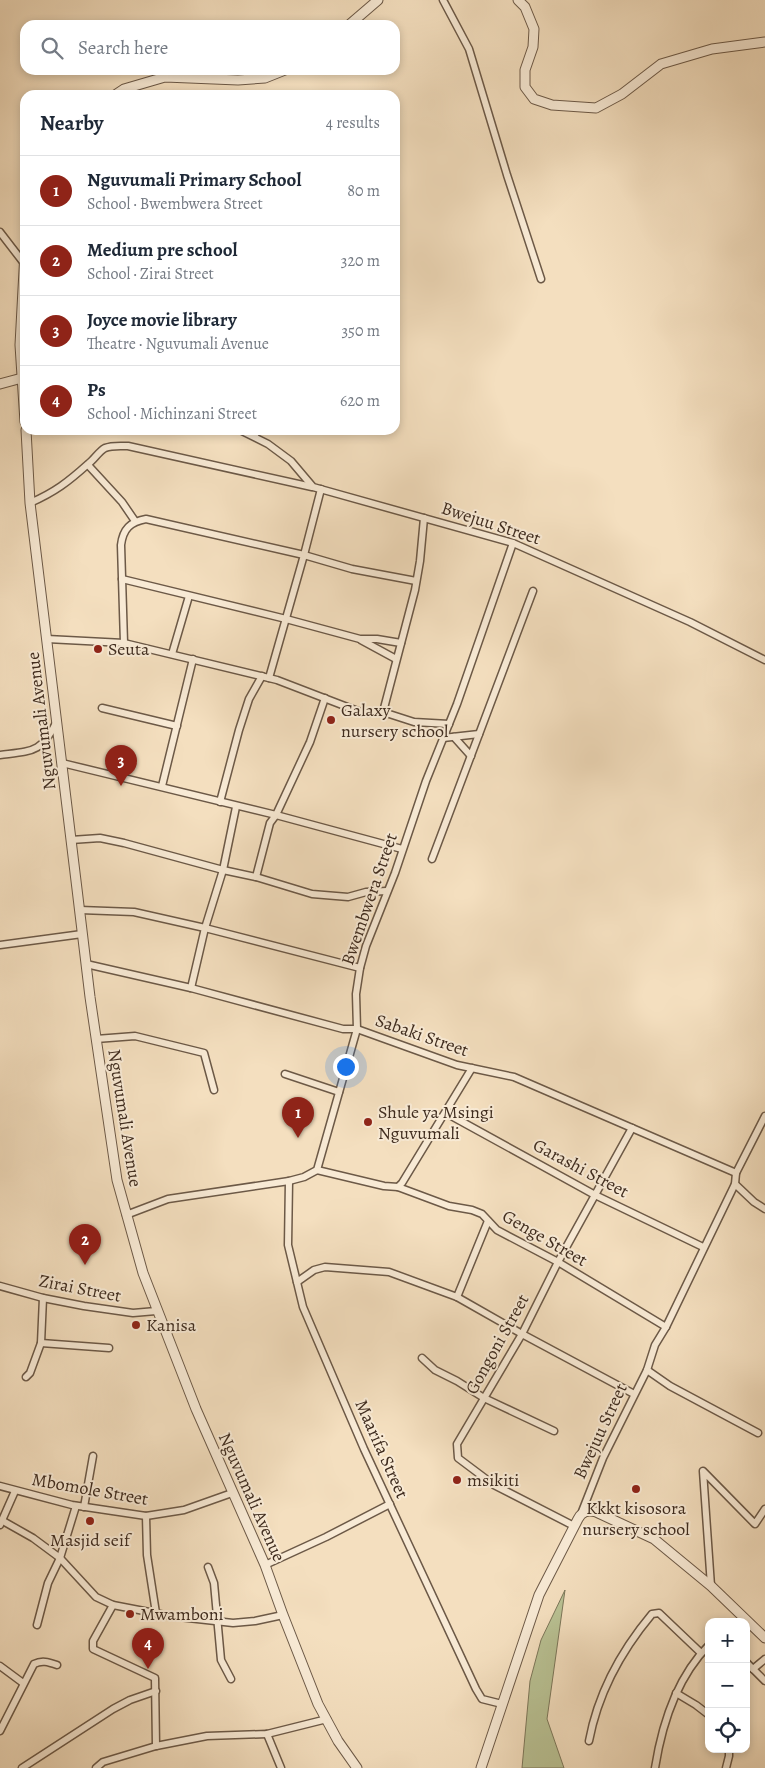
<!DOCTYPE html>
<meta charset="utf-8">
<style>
:root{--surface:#fff;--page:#f2f2f3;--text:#1f2937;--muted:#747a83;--line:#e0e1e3;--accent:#8f2418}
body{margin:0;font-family:Alegreya,serif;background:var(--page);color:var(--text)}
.controls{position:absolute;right:15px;bottom:15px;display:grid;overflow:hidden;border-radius:10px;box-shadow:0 2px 8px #0003}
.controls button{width:45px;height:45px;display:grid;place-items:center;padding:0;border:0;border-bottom:1px solid var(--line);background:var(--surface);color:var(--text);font:25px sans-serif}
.you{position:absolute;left:345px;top:1066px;width:18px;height:18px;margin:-12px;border:4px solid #fff;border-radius:50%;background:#1a73e8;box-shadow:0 0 0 8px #1a73e833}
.badge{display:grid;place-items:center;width:32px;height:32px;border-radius:50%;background:var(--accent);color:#fff;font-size:16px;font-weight:700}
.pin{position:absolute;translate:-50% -41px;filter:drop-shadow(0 1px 2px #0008)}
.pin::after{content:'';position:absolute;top:26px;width:18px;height:15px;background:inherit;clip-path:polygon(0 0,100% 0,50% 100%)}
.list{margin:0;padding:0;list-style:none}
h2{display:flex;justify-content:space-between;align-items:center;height:65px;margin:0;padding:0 20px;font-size:21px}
h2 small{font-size:16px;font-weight:400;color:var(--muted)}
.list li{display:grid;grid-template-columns:32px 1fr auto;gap:15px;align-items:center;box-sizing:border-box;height:70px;padding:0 20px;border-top:1px solid var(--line)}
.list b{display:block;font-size:19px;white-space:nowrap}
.list p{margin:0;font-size:16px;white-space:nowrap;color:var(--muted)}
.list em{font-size:16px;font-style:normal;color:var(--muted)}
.icon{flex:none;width:28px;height:28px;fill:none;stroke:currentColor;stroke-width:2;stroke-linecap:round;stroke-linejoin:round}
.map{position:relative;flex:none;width:765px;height:1768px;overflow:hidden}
.search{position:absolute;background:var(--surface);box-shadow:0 2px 8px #0003;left:20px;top:20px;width:380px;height:55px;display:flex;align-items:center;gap:12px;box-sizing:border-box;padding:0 18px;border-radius:15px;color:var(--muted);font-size:19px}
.panel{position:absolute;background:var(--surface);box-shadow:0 2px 8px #0003;left:20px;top:90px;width:380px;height:345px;border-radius:15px}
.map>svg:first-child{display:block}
.green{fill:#b9c294;stroke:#7c775a}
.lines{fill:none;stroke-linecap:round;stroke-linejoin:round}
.minor-casing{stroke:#6c5947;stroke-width:9}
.tertiary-casing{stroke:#6c5947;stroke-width:11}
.minor{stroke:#f8ead5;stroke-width:6}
.tertiary{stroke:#f8ead5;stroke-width:9}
.poi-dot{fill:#8f2418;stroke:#f8ead5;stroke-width:2}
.labels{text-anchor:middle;stroke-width:4;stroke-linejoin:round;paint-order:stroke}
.street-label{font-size:18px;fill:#3f2c1f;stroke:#f8ead5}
.poi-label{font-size:18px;fill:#3f2c1f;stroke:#f8ead5;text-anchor:start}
</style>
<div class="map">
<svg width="765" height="1768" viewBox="0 0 765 1768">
<rect width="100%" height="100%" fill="#f4dfbf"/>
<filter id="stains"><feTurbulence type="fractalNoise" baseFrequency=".004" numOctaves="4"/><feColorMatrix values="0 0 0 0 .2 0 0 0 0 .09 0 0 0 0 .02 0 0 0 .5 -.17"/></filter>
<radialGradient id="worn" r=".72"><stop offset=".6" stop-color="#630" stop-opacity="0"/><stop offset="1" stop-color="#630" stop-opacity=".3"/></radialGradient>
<path class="green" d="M 565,1590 L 547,1719 L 564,1768 L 522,1768 L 530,1681 L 541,1640 Z"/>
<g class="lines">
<g class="minor-casing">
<g id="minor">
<path d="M 443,0 L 469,49 L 507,175 L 541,279"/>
<path d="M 0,232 L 23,262"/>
<path d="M 240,430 L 268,444 L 291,461 L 313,487 L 513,543 L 690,622 L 765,660"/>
<path d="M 254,436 L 258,430"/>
<path d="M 88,465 L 122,502 L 135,521"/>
<path d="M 30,503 C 55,492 68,482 88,464 C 94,460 99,451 105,448 C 112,445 121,446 128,446 L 312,487"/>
<path d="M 122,579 L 286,619 L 360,639 L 377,639 L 401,643"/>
<path d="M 47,639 L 124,643 L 277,680 L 363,713 L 383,712 L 414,722 L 449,724"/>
<path d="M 361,640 L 396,659"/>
<path d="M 124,643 L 121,545 C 123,529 130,522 146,519 L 304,555 L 352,569 L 416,581"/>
<path d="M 172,654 L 189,596"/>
<path d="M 269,678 L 304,555 L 321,489"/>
<path d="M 102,708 L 177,726"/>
<path d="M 383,712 L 415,590 L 420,561 L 424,518"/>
<path d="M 454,737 L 471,756"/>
<path d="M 443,738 L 479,734"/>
<path d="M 0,755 C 32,751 42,753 57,721"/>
<path d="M 62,763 L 276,815 L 402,849"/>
<path d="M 162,786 L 193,659"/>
<path d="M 220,802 L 239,730 L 249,699 L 262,676"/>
<path d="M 71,840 L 100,838 L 124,843 L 223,870 L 256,877 L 312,894 L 348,897 L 366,892 L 387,891"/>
<path d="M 432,859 L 533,591"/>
<path d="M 256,877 L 270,823 L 276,815 L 310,742 L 325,698"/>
<path d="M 80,910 L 134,912 L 205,928 L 360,968"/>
<path d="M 0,945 L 82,934"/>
<path d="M 86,964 L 191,988 L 343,1029 L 357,1029 L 457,1065 L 514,1077 L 736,1173"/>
<path d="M 191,988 L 205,928 L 223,870 L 236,807"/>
<path d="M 96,1039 L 135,1036 L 204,1053 L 214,1090"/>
<path d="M 285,1074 L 339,1092"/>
<path d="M 446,1113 L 595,1195 L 703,1247"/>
<path d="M 317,1170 L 384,1186 L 398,1187 L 449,1206 L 472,1210 L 482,1214 L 497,1230 L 558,1262 L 666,1327"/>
<path d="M 289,1181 L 288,1245 L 303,1307 L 364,1449 L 476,1689 L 482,1699 L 502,1704"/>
<path d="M 735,1184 L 754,1202 L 765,1209"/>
<path d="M 398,1187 L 402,1183 L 472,1068"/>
<path d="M 126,1215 L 168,1199 L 289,1181 L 304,1177 L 317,1170 L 357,1029 L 356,994 L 360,968 L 366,946 L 395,873 L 426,781 L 457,704 L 513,543"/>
<path d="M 297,1282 L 314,1270 L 325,1267 L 389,1272 L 457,1297 L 522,1334 L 634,1394"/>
<path d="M 0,1286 L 43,1298 L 84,1306 L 133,1313 L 156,1311"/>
<path d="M 457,1297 L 488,1221"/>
<path d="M 41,1343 L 109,1348"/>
<path d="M 422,1358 L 435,1370 L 457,1381 L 484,1398 L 554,1431"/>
<path d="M 647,1370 L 670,1386 L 758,1433"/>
<path d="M 26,1377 L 30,1373 L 41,1343 L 43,1298"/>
<path d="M 0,1486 L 72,1505 L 146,1516 L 184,1510 L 232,1493"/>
<path d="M 84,1507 L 93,1456"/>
<path d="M 581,1514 L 603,1458 L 647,1370 L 655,1345 L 666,1327 L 735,1184 L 736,1173 L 765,1116"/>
<path d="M 146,1516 L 147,1555 L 156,1613"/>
<path d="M 3,1521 L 33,1538 L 60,1558 L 96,1597 L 113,1605 L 170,1616 L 233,1623 L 255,1621 L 283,1615"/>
<path d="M 0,1525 L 15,1491"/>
<path d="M 574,1526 L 494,1485 L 458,1458 L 457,1444 L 522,1334 L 558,1262 L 632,1128"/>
<path d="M 265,1565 L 326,1537 L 390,1504"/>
<path d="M 208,1567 L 214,1583 L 221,1660 L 231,1679"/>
<path d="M 711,1586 L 703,1471 L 755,1524 L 765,1509"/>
<path d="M 113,1605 L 93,1641 L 93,1649 L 155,1678 L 156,1746"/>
<path d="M 37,1625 L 48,1583 L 60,1558 L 76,1506"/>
<path d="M 746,1662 L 765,1681"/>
<path d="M 0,1666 L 23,1683"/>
<path d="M 753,1669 L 765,1659"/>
<path d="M 676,1693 L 696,1705 L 709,1715"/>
<path d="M 0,1731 L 34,1664 C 42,1660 48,1662 57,1665"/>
<path d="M 267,1734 L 281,1768"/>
<path d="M 589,1741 C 598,1693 621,1651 652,1614 L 659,1613 L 701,1653"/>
<path d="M 22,1768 L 113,1709 L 130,1700 L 156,1691"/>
<path d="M 96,1768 L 103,1762 L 156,1746 L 207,1736 L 267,1734 L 327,1719"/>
<path d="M 655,1768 C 662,1724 677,1677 709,1645"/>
<path d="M 726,1768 L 729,1756 L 729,1749"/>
</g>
</g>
<g class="tertiary-casing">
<g id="tertiary">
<path d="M 518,0 L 525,7 L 534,29 L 533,47 L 525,70 L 525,87 L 534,99 L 552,105 L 596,108 L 622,94 L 661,64 L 712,49 L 765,42"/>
<path d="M 349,25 L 378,0"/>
<path d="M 115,95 L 124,89 L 165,77 L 238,80 L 265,78 L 285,70"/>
<path d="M 25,252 L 20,345 L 25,422"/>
<path d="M 0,384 L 22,378"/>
<path d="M 26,430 L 30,503 L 77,889 L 90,997 L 117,1180 L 143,1273 L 196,1409 L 265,1565 L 283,1615 L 318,1704 L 338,1741 L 357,1768"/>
<path d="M 481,1768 L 539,1595 L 578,1519 C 582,1511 588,1510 596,1512 L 654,1539 L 711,1586 L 765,1638"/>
</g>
</g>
<use href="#minor" class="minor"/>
<use href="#tertiary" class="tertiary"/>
</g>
<g class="poi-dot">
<circle cx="98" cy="649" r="5"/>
<circle cx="331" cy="720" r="5"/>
<circle cx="368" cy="1122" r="5"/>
<circle cx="136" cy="1325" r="5"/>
<circle cx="457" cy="1480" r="5"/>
<circle cx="636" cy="1489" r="5"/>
<circle cx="90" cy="1521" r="5"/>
<circle cx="130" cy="1614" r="5"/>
</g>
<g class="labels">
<g class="street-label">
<text transform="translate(491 523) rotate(18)" y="6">Bwejuu Street</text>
<text transform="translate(41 721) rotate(-97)" y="6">Nguvumali Avenue</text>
<text transform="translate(369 899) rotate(-71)" y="6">Bwembwera Street</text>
<text transform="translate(422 1035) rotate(19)" y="6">Sabaki Street</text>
<text transform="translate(125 1118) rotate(81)" y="6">Nguvumali Avenue</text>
<text transform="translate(581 1168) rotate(28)" y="6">Garashi Street</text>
<text transform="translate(545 1238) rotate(30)" y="6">Genge Street</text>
<text transform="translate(80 1288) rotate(11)" y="6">Zirai Street</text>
<text transform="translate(497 1344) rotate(-61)" y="6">Gongoni Street</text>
<text transform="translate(600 1431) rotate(-65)" y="6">Bwejuu Street</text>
<text transform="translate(382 1449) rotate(66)" y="6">Maarifa Street</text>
<text transform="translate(90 1489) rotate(10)" y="6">Mbomole Street</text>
<text transform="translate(252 1497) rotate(66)" y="6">Nguvumali Avenue</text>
</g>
<g class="poi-label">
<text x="108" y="655">Seuta</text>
<text x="341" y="716">Galaxy<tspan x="341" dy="21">nursery school</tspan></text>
<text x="378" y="1118">Shule ya Msingi<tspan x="378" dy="21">Nguvumali</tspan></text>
<text x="146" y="1331">Kanisa</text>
<text x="467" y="1486">msikiti</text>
<text x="636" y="1514" text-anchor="middle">Kkkt kisosora<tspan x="636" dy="21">nursery school</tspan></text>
<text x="90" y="1546" text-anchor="middle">Masjid seif</text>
<text x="140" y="1620">Mwamboni</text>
</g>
</g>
<rect width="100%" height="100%" filter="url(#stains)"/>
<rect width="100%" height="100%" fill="url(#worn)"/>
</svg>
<div class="controls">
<button>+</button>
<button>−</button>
<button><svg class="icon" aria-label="locate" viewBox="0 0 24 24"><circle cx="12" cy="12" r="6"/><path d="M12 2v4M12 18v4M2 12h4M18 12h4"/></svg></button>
</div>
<div class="you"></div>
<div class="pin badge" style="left:298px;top:1138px">1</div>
<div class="pin badge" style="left:85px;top:1265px">2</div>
<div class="pin badge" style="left:121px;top:786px">3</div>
<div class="pin badge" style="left:148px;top:1669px">4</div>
<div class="search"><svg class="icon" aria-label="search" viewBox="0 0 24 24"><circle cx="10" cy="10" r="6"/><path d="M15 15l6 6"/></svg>Search here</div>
<section class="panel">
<h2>Nearby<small>4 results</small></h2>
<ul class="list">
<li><span class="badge">1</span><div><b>Nguvumali Primary School</b><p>School · Bwembwera Street</p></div><em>80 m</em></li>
<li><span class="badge">2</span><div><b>Medium pre school</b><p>School · Zirai Street</p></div><em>320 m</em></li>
<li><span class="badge">3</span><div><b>Joyce movie library</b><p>Theatre · Nguvumali Avenue</p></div><em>350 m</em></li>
<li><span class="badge">4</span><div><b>Ps</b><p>School · Michinzani Street</p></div><em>620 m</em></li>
</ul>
</section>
</div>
